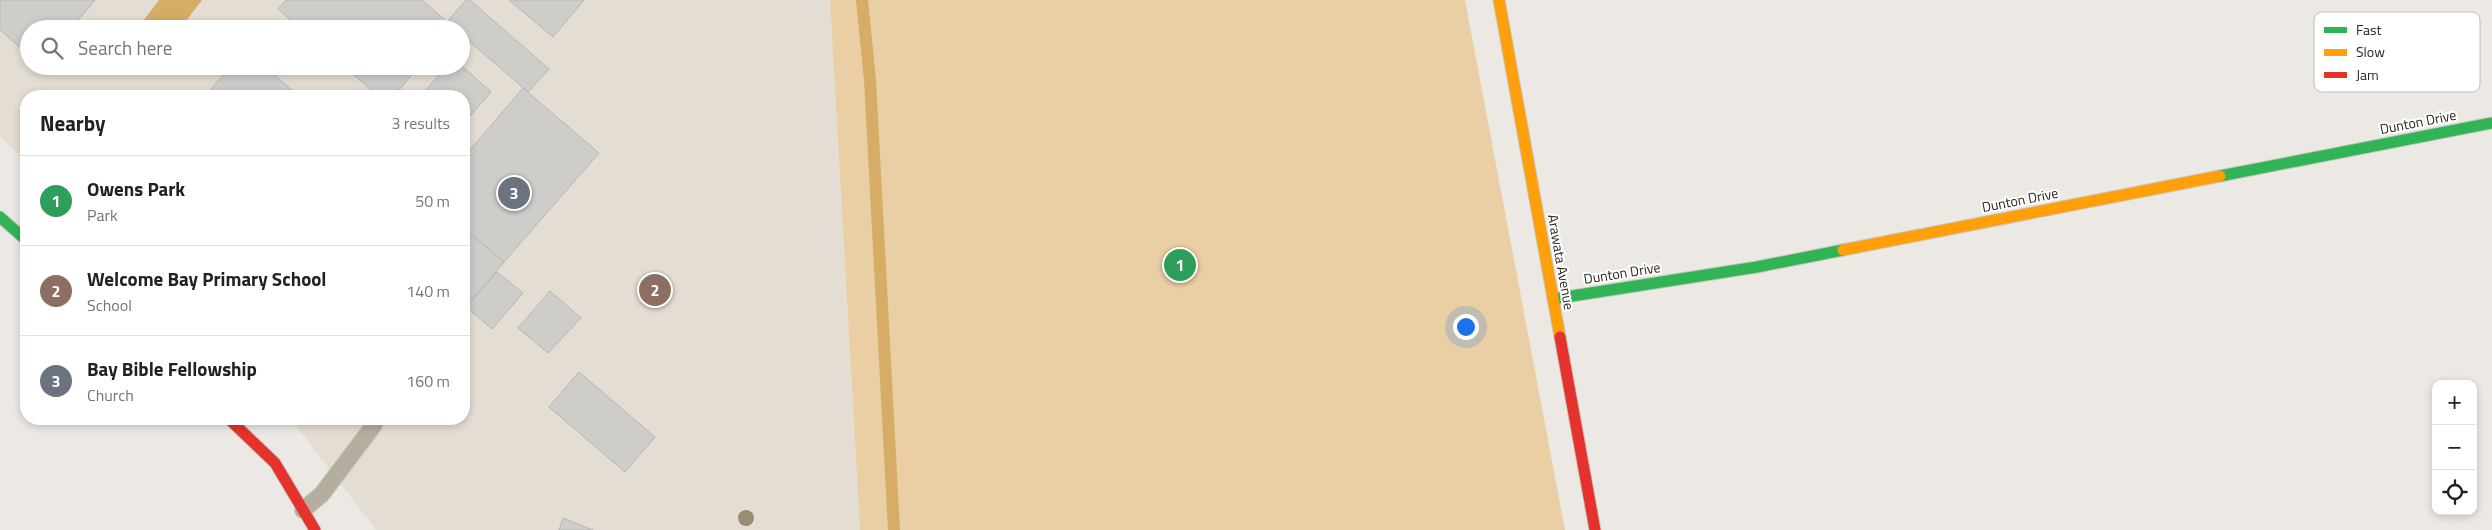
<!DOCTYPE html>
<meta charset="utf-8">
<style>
:root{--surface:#fff;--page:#f6f6f6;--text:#202124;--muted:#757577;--line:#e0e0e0;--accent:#b45309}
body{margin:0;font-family:"Titillium Web",sans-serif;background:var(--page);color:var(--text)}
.controls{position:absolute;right:15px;bottom:15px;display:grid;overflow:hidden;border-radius:10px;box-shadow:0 2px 8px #0003}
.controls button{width:45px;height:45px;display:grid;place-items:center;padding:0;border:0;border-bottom:1px solid var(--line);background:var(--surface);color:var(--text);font:25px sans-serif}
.you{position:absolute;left:1465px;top:326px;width:18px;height:18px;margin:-12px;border:4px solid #fff;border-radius:50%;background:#1a73e8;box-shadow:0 0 0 8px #1a73e833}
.badge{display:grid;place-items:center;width:32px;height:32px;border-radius:50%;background:var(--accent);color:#fff;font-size:16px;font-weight:700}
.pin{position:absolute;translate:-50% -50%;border:2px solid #fff;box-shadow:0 1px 5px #0006}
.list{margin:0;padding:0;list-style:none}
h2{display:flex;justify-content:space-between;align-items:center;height:65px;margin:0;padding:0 20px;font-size:21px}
h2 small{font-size:16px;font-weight:400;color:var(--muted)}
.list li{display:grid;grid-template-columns:32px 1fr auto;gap:15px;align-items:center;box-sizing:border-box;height:90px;padding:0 20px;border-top:1px solid var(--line)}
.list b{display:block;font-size:19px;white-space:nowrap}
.list p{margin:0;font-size:16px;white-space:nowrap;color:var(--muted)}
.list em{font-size:16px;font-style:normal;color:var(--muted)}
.icon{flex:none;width:28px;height:28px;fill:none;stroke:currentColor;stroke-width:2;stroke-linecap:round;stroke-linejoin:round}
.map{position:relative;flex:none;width:2492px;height:530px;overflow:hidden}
.search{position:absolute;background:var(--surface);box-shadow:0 2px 8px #0003;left:20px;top:20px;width:450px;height:55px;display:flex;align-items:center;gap:12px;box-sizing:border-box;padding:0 18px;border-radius:28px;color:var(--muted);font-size:19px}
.panel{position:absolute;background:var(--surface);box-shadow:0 2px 8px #0003;left:20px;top:90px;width:450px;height:335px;border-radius:20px}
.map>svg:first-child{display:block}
.built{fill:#e3ddd3;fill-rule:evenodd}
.green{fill:#ebcfa4}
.water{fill:#d6ad66}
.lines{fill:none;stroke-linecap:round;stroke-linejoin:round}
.stream{stroke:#d6ad66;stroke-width:12}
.building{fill:#cfcdca;stroke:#b9b6b2}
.lane-casing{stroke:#c8c6c2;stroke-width:18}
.fast-casing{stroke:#c8c6c2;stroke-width:13}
.slow-casing{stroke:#c8c6c2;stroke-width:13}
.jam-casing{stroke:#c8c6c2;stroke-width:13}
.lane{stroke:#b5ad9e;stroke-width:16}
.fast{stroke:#30b455;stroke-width:11}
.slow{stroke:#ff9f0a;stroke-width:11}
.jam{stroke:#e5322d;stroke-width:11}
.tree{fill:#9b8c74}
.labels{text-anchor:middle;stroke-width:4;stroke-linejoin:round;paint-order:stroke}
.street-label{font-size:14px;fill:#2a2724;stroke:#fff}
.key{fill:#fff;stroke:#bfbebd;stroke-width:1}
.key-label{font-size:14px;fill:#2a2724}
</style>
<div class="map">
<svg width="2492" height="530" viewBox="0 0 2492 530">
<rect width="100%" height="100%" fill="#ece9e4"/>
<path class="built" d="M 0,0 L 830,0 L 860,530 L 376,530 L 291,419 L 464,419 L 464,96 L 26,96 L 26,161 L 0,137 ZM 29,29 L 461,29 L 461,66 L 29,66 Z"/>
<path class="green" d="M 830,0 L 1465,0 L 1565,530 L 860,530 Z"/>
<path class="water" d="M 159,0 L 202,0 L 180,29 L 137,29 Z"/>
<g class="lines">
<path class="stream" d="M 862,0 L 870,80 L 894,530"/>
</g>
<g class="building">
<path d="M 0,0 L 95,0 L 71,29 L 29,29 L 29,55 L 0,30 Z"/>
<path d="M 286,0 L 422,0 L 452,26 L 450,29 L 301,29 L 278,9 Z"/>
<path d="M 466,0 L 470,0 L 549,69 L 528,92 L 461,34 L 461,29 L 455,29 L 447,22 Z"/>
<path d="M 509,0 L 584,0 L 553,37 Z"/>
<path d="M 461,65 L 491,92 L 464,123 L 464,96 L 429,96 L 424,92 L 447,66 Z"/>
<path d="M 231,66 L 264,66 L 299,96 L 205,96 Z"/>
<path d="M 344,66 L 419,66 L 394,96 L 378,96 Z"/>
<path d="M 523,88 L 599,153 L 504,262 L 464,228 L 464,157 Z"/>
<path d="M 464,228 L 504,262 L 464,310 Z"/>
<path d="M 497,272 L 523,293 L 492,329 L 466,307 Z"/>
<path d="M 550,291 L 581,318 L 548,353 L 518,328 Z"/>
<path d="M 579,372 L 655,437 L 625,472 L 549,407 Z"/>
<path d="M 563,518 L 593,530 L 559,530 Z"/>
</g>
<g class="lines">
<g class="lane-casing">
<path id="lane" d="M 303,510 L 322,494 L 374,425"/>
</g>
<g class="fast-casing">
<g id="fast">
<path d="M 2220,176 L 2492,123"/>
<path d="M 0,217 L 26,240"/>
<path d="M 1553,299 L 1757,267 L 1843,250"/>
</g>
</g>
<g class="slow-casing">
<g id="slow">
<path d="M 1499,0 L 1560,337"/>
<path d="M 1843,250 L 2220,176"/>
</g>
</g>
<g class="jam-casing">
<g id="jam">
<path d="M 1560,337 L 1595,530"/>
<path d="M 229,419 L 275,463 L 315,530"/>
</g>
</g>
<use href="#lane" class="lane"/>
<use href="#fast" class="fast"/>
<use href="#slow" class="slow"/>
<use href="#jam" class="jam"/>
</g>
<circle class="tree" cx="746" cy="518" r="8"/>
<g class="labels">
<g class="street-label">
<text transform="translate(2418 122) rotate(-11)" y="5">Dunton Drive</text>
<text transform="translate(2020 200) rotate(-11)" y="5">Dunton Drive</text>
<text transform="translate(1561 262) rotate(80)" y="5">Arawata Avenue</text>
<text transform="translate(1622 273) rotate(-9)" y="5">Dunton Drive</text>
</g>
</g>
<rect x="2314" y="12" width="166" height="80" rx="8" class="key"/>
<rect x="2324" y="27" width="23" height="6" fill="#30b455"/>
<rect x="2324" y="49" width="23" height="7" fill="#ff9f0a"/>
<rect x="2324" y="72" width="23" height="6" fill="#e5322d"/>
<g class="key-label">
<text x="2356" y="35">Fast</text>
<text x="2356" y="57">Slow</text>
<text x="2356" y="80">Jam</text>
</g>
</svg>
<div class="controls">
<button>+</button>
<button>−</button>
<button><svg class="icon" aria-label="locate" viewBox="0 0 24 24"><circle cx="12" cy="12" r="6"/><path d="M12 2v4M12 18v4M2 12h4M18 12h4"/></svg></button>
</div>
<div class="you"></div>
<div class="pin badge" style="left:1180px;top:265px;background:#2e9e5b">1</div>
<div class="pin badge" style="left:655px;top:290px;background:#8d6e63">2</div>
<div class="pin badge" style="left:514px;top:193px;background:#6b7280">3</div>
<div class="search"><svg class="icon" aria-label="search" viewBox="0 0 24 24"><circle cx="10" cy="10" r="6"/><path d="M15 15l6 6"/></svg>Search here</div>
<section class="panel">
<h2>Nearby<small>3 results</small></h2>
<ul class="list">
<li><span class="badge" style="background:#2e9e5b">1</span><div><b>Owens Park</b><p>Park</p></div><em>50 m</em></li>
<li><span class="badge" style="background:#8d6e63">2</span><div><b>Welcome Bay Primary School</b><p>School</p></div><em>140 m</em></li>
<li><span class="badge" style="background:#6b7280">3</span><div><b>Bay Bible Fellowship</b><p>Church</p></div><em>160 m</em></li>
</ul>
</section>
</div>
